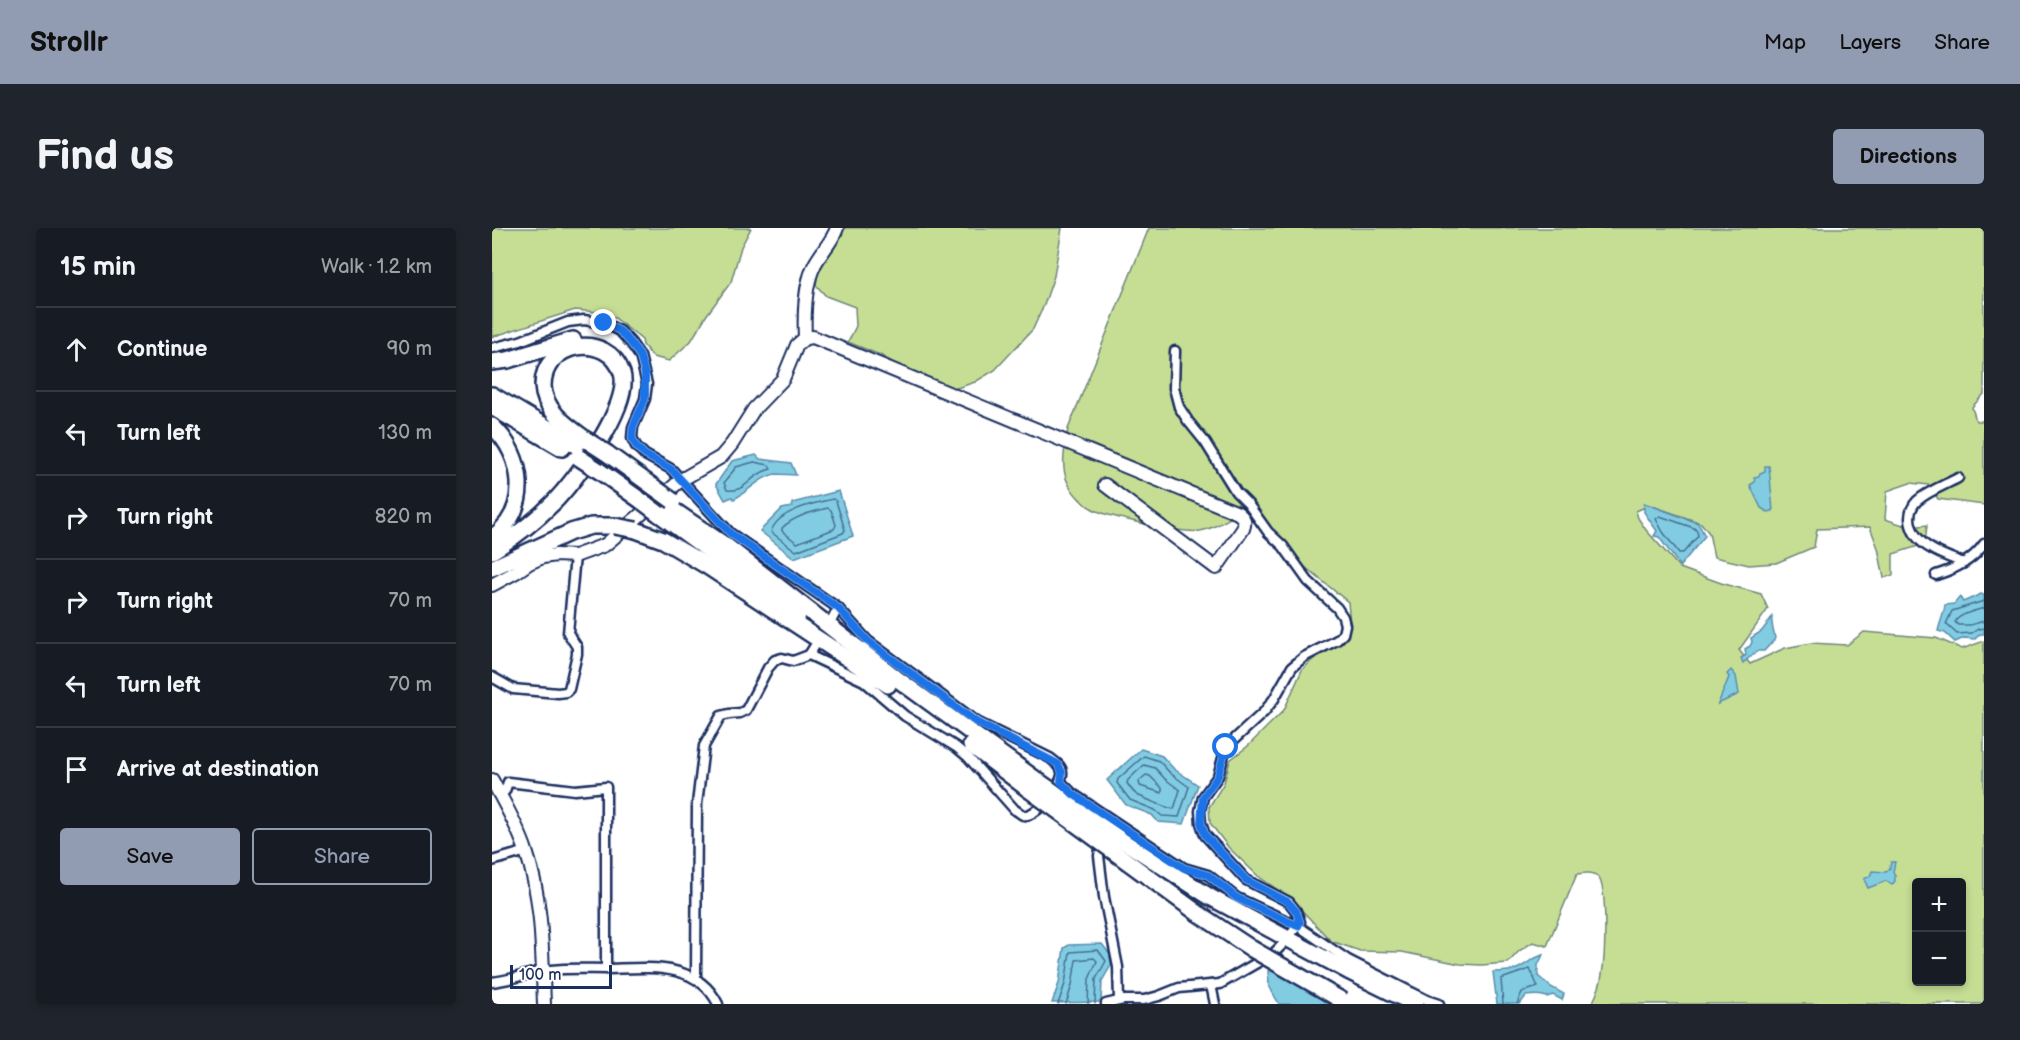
<!DOCTYPE html>
<meta charset="utf-8">
<style>
:root{--surface:#171b24;--page:#20242c;--text:#f1f3f6;--muted:#9ea1a6;--line:#363941;--accent:#919bb2}
body{margin:0;font-family:"Balsamiq Sans",sans-serif;background:var(--page);color:var(--text)}
.controls{position:absolute;right:18px;bottom:18px;display:grid;overflow:hidden;border-radius:6px;box-shadow:0 3px 9px #0003}
.controls button{width:54px;height:54px;display:grid;place-items:center;padding:0;border:0;border-bottom:2px solid var(--line);background:var(--surface);color:var(--text);font:30px sans-serif}
.scale{position:absolute;left:18px;bottom:15px;width:102px;box-sizing:border-box;padding-left:6px;border:3px solid #1b2f5e;border-top:0;font-size:16px;line-height:21px;white-space:nowrap;color:#1b2f5e;-webkit-text-stroke:4px #fff;paint-order:stroke}
.stop{position:absolute;width:18px;height:18px;margin:-14px;border:4px solid #1a73e8;border-radius:50%;background:#fff}
.stop.end{background:#1a73e8;border-color:#fff;box-shadow:0 2px 6px #0008}
.list{margin:0;padding:0;list-style:none}
h2{display:flex;justify-content:space-between;align-items:center;height:78px;margin:0;padding:0 24px;font-size:26px}
h2 small{font-size:20px;font-weight:400;color:var(--muted)}
.list li{display:grid;grid-template-columns:39px 1fr auto;gap:18px;align-items:center;box-sizing:border-box;height:84px;padding:0 24px;border-top:2px solid var(--line)}
.list b{display:block;font-size:22px;white-space:nowrap}
.list em{font-size:20px;font-style:normal;color:var(--muted)}
.actions{display:flex;gap:12px;padding:18px 24px}
.actions a{flex:1;padding:14px 0;border:2px solid var(--accent);border-radius:6px;text-align:center;font-size:21px;color:var(--accent)}
.actions .main{background:var(--accent);color:#111}
.icon{flex:none;width:33px;height:33px;fill:none;stroke:currentColor;stroke-width:2;stroke-linecap:round;stroke-linejoin:round}
.map{position:relative;flex:none;width:1492px;height:776px;overflow:hidden;border-radius:6px}
header{display:flex;align-items:center;gap:36px;box-sizing:border-box;height:84px;padding:0 30px;background:var(--accent);color:#111}
header strong{font-size:28px}
nav{display:flex;gap:33px;margin-inline-start:auto;font-size:21px}
.intro{display:flex;align-items:center;justify-content:space-between;box-sizing:border-box;height:144px;padding:0 36px}
h1{margin:0;font-size:42px}
.button{padding:15px 27px;border-radius:6px;background:var(--accent);color:#111;font-size:21px;font-weight:700}
main{display:flex;gap:36px;padding:0 36px}
aside{flex:1;background:var(--surface);border-radius:6px;box-shadow:0 3px 9px #0003}
.map>svg:first-child{display:block}
.green{fill:#c6de94;stroke:#708679;stroke-width:1.5;fill-rule:evenodd}
.water{fill:#82cce2;stroke:#598dad;stroke-width:1.5}
.lines{fill:none;stroke-linecap:round;stroke-linejoin:round}
.shore{stroke:#446e93;stroke-width:1.5}
.street-casing{stroke:#1b2f5e;stroke-width:13}
.secondary-casing{stroke:#1b2f5e;stroke-width:16}
.highway-casing{stroke:#1b2f5e;stroke-width:20}
.street{stroke:#fff;stroke-width:8}
.secondary{stroke:#fff;stroke-width:12}
.highway{stroke:#fff;stroke-width:15}
.highway-bridge-casing{stroke:#1b2f5e;stroke-width:20;stroke-linecap:butt}
.highway-bridge{stroke:#fff;stroke-width:15}
.route{stroke:#1a73e8;stroke-width:8}
</style>
<header>
<strong>Strollr</strong>
<nav><a>Map</a><a>Layers</a><a>Share</a></nav>
</header>
<div class="intro"><h1>Find us</h1><a class="button">Directions</a></div>
<main>
<aside>
<h2>15 min<small>Walk · 1.2 km</small></h2>
<ul class="list">
<li><svg class="icon" aria-label="ahead" viewBox="0 0 24 24"><path d="M12 20V5M6 11l6-6 6 6"/></svg><div><b>Continue</b></div><em>90 m</em></li>
<li><svg class="icon" aria-label="left" viewBox="0 0 24 24"><path d="M17 20v-9H6M10 6l-5 5 5 5"/></svg><div><b>Turn left</b></div><em>130 m</em></li>
<li><svg class="icon" aria-label="right" viewBox="0 0 24 24"><path d="M7 20v-9h11M14 6l5 5-5 5"/></svg><div><b>Turn right</b></div><em>820 m</em></li>
<li><svg class="icon" aria-label="right" viewBox="0 0 24 24"><path d="M7 20v-9h11M14 6l5 5-5 5"/></svg><div><b>Turn right</b></div><em>70 m</em></li>
<li><svg class="icon" aria-label="left" viewBox="0 0 24 24"><path d="M17 20v-9H6M10 6l-5 5 5 5"/></svg><div><b>Turn left</b></div><em>70 m</em></li>
<li><svg class="icon" aria-label="arrive" viewBox="0 0 24 24"><path d="M6 21V4h12l-3 4 3 4H6"/></svg><div><b>Arrive at destination</b></div></li>
</ul>
<div class="actions"><a class="main">Save</a><a>Share</a></div>
</aside>
<div class="map">
<svg width="1492" height="776" viewBox="0 0 1492 776">
<rect width="100%" height="100%" fill="#fff"/>
<filter id="ink" filterUnits="userSpaceOnUse"><feTurbulence type="fractalNoise" baseFrequency=".0167" numOctaves="2"/><feDisplacementMap in="SourceGraphic" scale="12" xChannelSelector="R" yChannelSelector="G"/><feConvolveMatrix kernelMatrix="1 2 1 2 8 2 1 2 1" color-interpolation-filters="sRGB"/></filter>
<g filter="url(#ink)">
<g class="green">
<path d="M 0,0 L 259,0 L 249,19 L 239,54 L 214,88 L 199,113 L 177,133 L 161,129 L 151,117 L 150,112 L 123,90 L 105,84 L 83,82 L 0,109 Z"/>
<path d="M 348,0 L 570,0 L 562,48 L 552,77 L 541,101 L 503,142 L 483,154 L 465,160 L 450,163 L 388,127 L 356,114 L 364,98 L 363,79 L 334,68 L 324,57 L 328,28 Z"/>
<path d="M 657,0 L 1492,0 L 1492,166 L 1480,179 L 1484,193 L 1492,193 L 1492,277 L 1446,271 L 1437,257 L 1418,255 L 1395,263 L 1393,291 L 1417,299 L 1435,297 L 1433,316 L 1401,326 L 1401,347 L 1392,350 L 1386,320 L 1378,299 L 1325,301 L 1322,319 L 1284,335 L 1257,337 L 1222,329 L 1217,305 L 1209,295 L 1158,277 L 1144,283 L 1146,290 L 1154,302 L 1188,340 L 1229,355 L 1269,366 L 1276,381 L 1247,422 L 1258,436 L 1293,420 L 1319,415 L 1355,417 L 1372,404 L 1444,410 L 1470,421 L 1492,413 L 1492,776 L 1100,776 C 1105,766 1109,757 1110,746 C 1113,730 1116,659 1106,649 C 1100,643 1092,645 1085,646 L 1055,718 L 1041,714 L 1027,723 L 1016,735 L 989,737 L 968,736 L 910,724 L 868,723 L 839,713 L 800,672 L 766,648 L 737,620 L 718,595 L 717,579 L 732,555 L 738,532 L 756,518 L 792,482 L 810,442 L 858,396 L 856,374 L 797,326 L 762,285 L 753,281 C 739,289 724,300 708,303 C 691,306 623,290 605,283 C 593,278 582,267 576,255 C 568,239 573,218 576,201 ZM 1424,654 L 1470,654 L 1470,754 L 1424,754 Z"/>
</g>
<g class="water">
<path d="M 264,227 L 268,231 L 299,235 L 304,247 C 298,247 291,246 284,246 C 269,248 256,264 242,271 L 240,269 L 233,272 L 224,256 L 240,233 Z"/>
<path d="M 1273,238 L 1277,238 L 1281,283 L 1276,284 L 1269,280 L 1258,257 L 1263,254 L 1262,249 L 1267,248 L 1268,245 L 1273,243 Z"/>
<path d="M 347,263 L 361,308 L 302,330 L 268,303 L 290,281 L 300,279 L 300,275 Z"/>
<path d="M 1152,275 L 1206,295 L 1213,308 L 1188,338 L 1167,309 L 1162,308 L 1165,303 L 1152,284 Z"/>
<path d="M 1489,366 L 1492,367 L 1492,406 L 1488,406 L 1483,411 L 1472,410 L 1463,414 L 1453,405 L 1446,403 C 1448,394 1452,386 1453,377 L 1462,376 L 1468,369 L 1471,374 Z"/>
<path d="M 1280,389 C 1279,398 1282,403 1283,411 L 1272,423 L 1265,423 L 1251,435 L 1249,430 L 1254,427 L 1253,421 L 1258,418 L 1260,414 L 1259,410 L 1270,403 Z"/>
<path d="M 1239,442 L 1244,448 L 1247,466 L 1226,476 L 1237,449 L 1235,446 Z"/>
<path d="M 649,521 L 670,528 L 682,541 L 706,557 L 692,596 L 666,594 L 660,587 L 634,577 L 615,552 Z"/>
<path d="M 1399,634 L 1403,634 L 1401,644 L 1403,647 L 1403,653 L 1400,657 L 1394,653 L 1376,660 L 1372,651 L 1378,648 L 1380,643 L 1394,644 L 1398,640 Z"/>
<path d="M 610,716 L 622,732 L 610,753 L 609,774 L 560,775 L 567,755 L 572,720 L 577,717 Z"/>
<path d="M 1051,727 L 1046,737 L 1046,748 L 1059,759 L 1072,766 L 1070,772 L 1061,767 L 1055,769 C 1048,766 1041,767 1034,768 L 1028,776 L 1005,776 L 1001,744 C 1010,744 1019,744 1027,740 C 1036,735 1041,730 1051,727 Z"/>
<path d="M 792,733 L 828,751 L 852,766 L 852,776 L 787,776 L 777,758 L 776,743 Z"/>
</g>
<g class="lines">
<g class="shore">
<path d="M 262,234 L 277,237 L 279,241 C 276,242 272,243 269,245 C 255,252 253,264 235,262 L 232,255 L 244,239 Z"/>
<path d="M 341,271 L 344,273 L 353,302 L 351,305 L 304,323 L 279,304 C 285,283 322,275 341,271 Z"/>
<path d="M 336,280 L 339,282 L 344,297 L 342,301 L 305,315 L 290,303 L 290,300 C 302,288 320,284 336,280 Z"/>
<path d="M 1168,288 L 1202,300 L 1205,303 L 1206,308 L 1191,325 L 1187,325 L 1171,304 L 1164,291 Z"/>
<path d="M 1492,373 L 1460,383 L 1454,396 L 1465,406 L 1480,405 L 1486,401 L 1492,400"/>
<path d="M 1492,380 C 1483,383 1467,386 1463,394 L 1466,397 L 1478,397 L 1492,393"/>
<path d="M 652,528 L 667,533 L 678,545 L 697,559 L 687,589 L 670,588 L 663,582 L 638,572 L 625,555 L 626,551 Z"/>
<path d="M 652,537 L 663,540 L 673,551 L 688,562 L 682,581 C 676,581 652,570 645,567 C 641,564 638,560 635,555 L 636,552 Z"/>
<path d="M 654,547 L 658,548 L 670,560 L 670,565 L 648,558 L 647,553 Z"/>
<path d="M 566,776 L 573,756 L 578,724 L 606,722 L 614,733 L 604,751 L 603,776"/>
<path d="M 574,776 L 580,757 L 584,732 L 602,730 L 605,733 L 597,751 L 596,776"/>
<path d="M 1011,776 L 1009,751 L 1038,741 L 1046,759 L 1030,764 L 1025,776"/>
</g>
<g class="street-casing">
<g id="street">
<path d="M 0,120 L 28,113 L 76,94 L 92,92 L 112,95 L 128,103 L 139,115 L 148,128 L 155,156 L 153,171 L 141,199 L 140,210 L 144,218 L 153,227 L 179,241 L 238,305 L 346,380 L 376,413 L 485,494 L 558,530 C 563,534 569,537 570,544 C 572,556 544,590 531,587 C 528,586 526,583 523,582 L 476,529 L 464,519 L 413,488 L 372,453 L 317,427 L 324,416"/>
<path d="M 683,123 L 682,160 L 687,179 L 696,193 L 713,214 L 744,264 L 756,276 L 776,304 L 791,318 L 816,353 L 845,380 L 851,389 L 853,397 L 851,406 L 845,412 L 812,429 L 800,439 L 782,471 L 772,484 L 734,519 L 726,548 L 711,569 L 708,583 L 709,595 L 713,607 L 754,652 L 797,674 L 804,683 L 808,694 L 800,705"/>
<path d="M 1466,250 C 1453,257 1436,263 1425,273 C 1421,277 1418,284 1418,290 C 1419,317 1450,327 1472,335"/>
<path d="M 1444,347 C 1463,341 1480,333 1492,316"/>
<path d="M 340,392 L 346,380"/>
<path d="M 0,449 L 21,461 L 66,465 L 74,464 L 77,461 L 85,426 L 85,419 L 76,405 L 83,328"/>
<path d="M 569,554 L 581,566 L 692,640 L 716,647 L 745,670 L 806,698 L 856,732 L 935,772 L 947,776"/>
<path d="M 8,567 L 13,563 L 16,554 L 83,562 L 114,559 L 114,741"/>
<path d="M 613,614 L 608,621 L 607,628 L 612,669 L 626,739 L 627,772"/>
<path d="M 0,633 L 35,623"/>
<path d="M 204,749 L 205,576 L 212,518 L 229,488 L 237,486 L 248,485 L 254,482 L 276,440 L 283,432 L 290,430 L 301,433 L 317,427"/>
<path d="M 0,754 C 20,752 39,744 59,742 C 77,740 96,741 115,741 C 156,740 205,733 226,776"/>
<path d="M 719,757 L 723,776"/>
<path d="M 614,776 L 631,772 L 652,772 L 667,768 L 687,760 L 728,756 L 782,725 L 789,718"/>
</g>
</g>
<g class="secondary-casing">
<g id="secondary">
<path d="M 313,110 C 312,87 312,57 323,36 C 330,23 340,14 345,0"/>
<path d="M 0,357 L 24,344 L 37,335 L 51,329 L 64,327 L 83,328 L 113,317 L 189,252 L 229,229 L 240,216 L 262,181 L 291,151 L 305,117 L 313,110 L 321,109 L 746,285 C 752,290 754,293 751,301 L 724,340 L 613,257"/>
<path d="M 0,552 C 12,575 26,598 34,623 C 51,673 50,725 52,776"/>
</g>
</g>
<g class="highway-casing">
<g id="highway">
<path d="M 0,134 L 16,132 L 81,112"/>
<path d="M 0,167 L 91,221"/>
<path d="M 0,179 L 70,220"/>
<path d="M 0,198 C 33,228 39,282 0,310"/>
<path d="M 116,226 L 163,260"/>
<path d="M 106,242 L 151,274"/>
<path d="M 175,278 L 234,318 L 404,450 L 546,553"/>
<path d="M 167,286 L 306,387"/>
<path d="M 144,302 L 171,312 L 215,338 L 396,457"/>
<path d="M 0,323 C 23,309 42,294 61,275 C 83,253 140,177 130,145 C 116,103 51,113 51,158 C 52,184 77,199 96,213"/>
<path d="M 0,340 L 79,304 L 99,298 L 123,298"/>
<path d="M 479,517 L 536,561"/>
<path d="M 718,669 L 856,743 L 923,776"/>
<path d="M 707,686 L 760,721"/>
</g>
</g>
<use href="#street" class="street"/>
<use href="#secondary" class="secondary"/>
<use href="#highway" class="highway"/>
<g class="highway-bridge-casing">
<g id="highway-bridge">
<path d="M 96,213 L 116,226"/>
<path d="M 86,229 L 106,242"/>
<path d="M 163,260 L 181,273"/>
<path d="M 151,274 L 167,286"/>
<path d="M 123,298 L 144,302"/>
<path d="M 546,553 L 630,612 L 718,669"/>
<path d="M 536,561 L 707,686"/>
<path d="M 760,721 L 851,773"/>
</g>
</g>
<use href="#highway-bridge" class="highway-bridge"/>
</g>
</g>
<g class="lines" filter="url(#ink)">
<path class="route" d="M 112,95 L 128,103 L 139,115 L 148,128 L 153,146 L 153,171 L 141,199 L 140,210 L 144,218 L 153,227 L 179,241 L 238,305 L 346,380 L 376,413 L 484,494 L 566,536 L 570,544 L 569,554 L 581,566 L 692,640 L 716,647 L 745,670 L 806,698 L 808,694 L 804,683 L 796,674 L 754,652 L 713,607 L 709,595 L 711,569 L 726,548 L 734,519"/>
</g>
</svg>
<div class="controls">
<button>+</button>
<button>−</button>
</div>
<div class="scale">100 m</div>
<div class="stop" style="left:734px;top:519px"></div>
<div class="stop end" style="left:112px;top:95px"></div>
</div>
</main>
